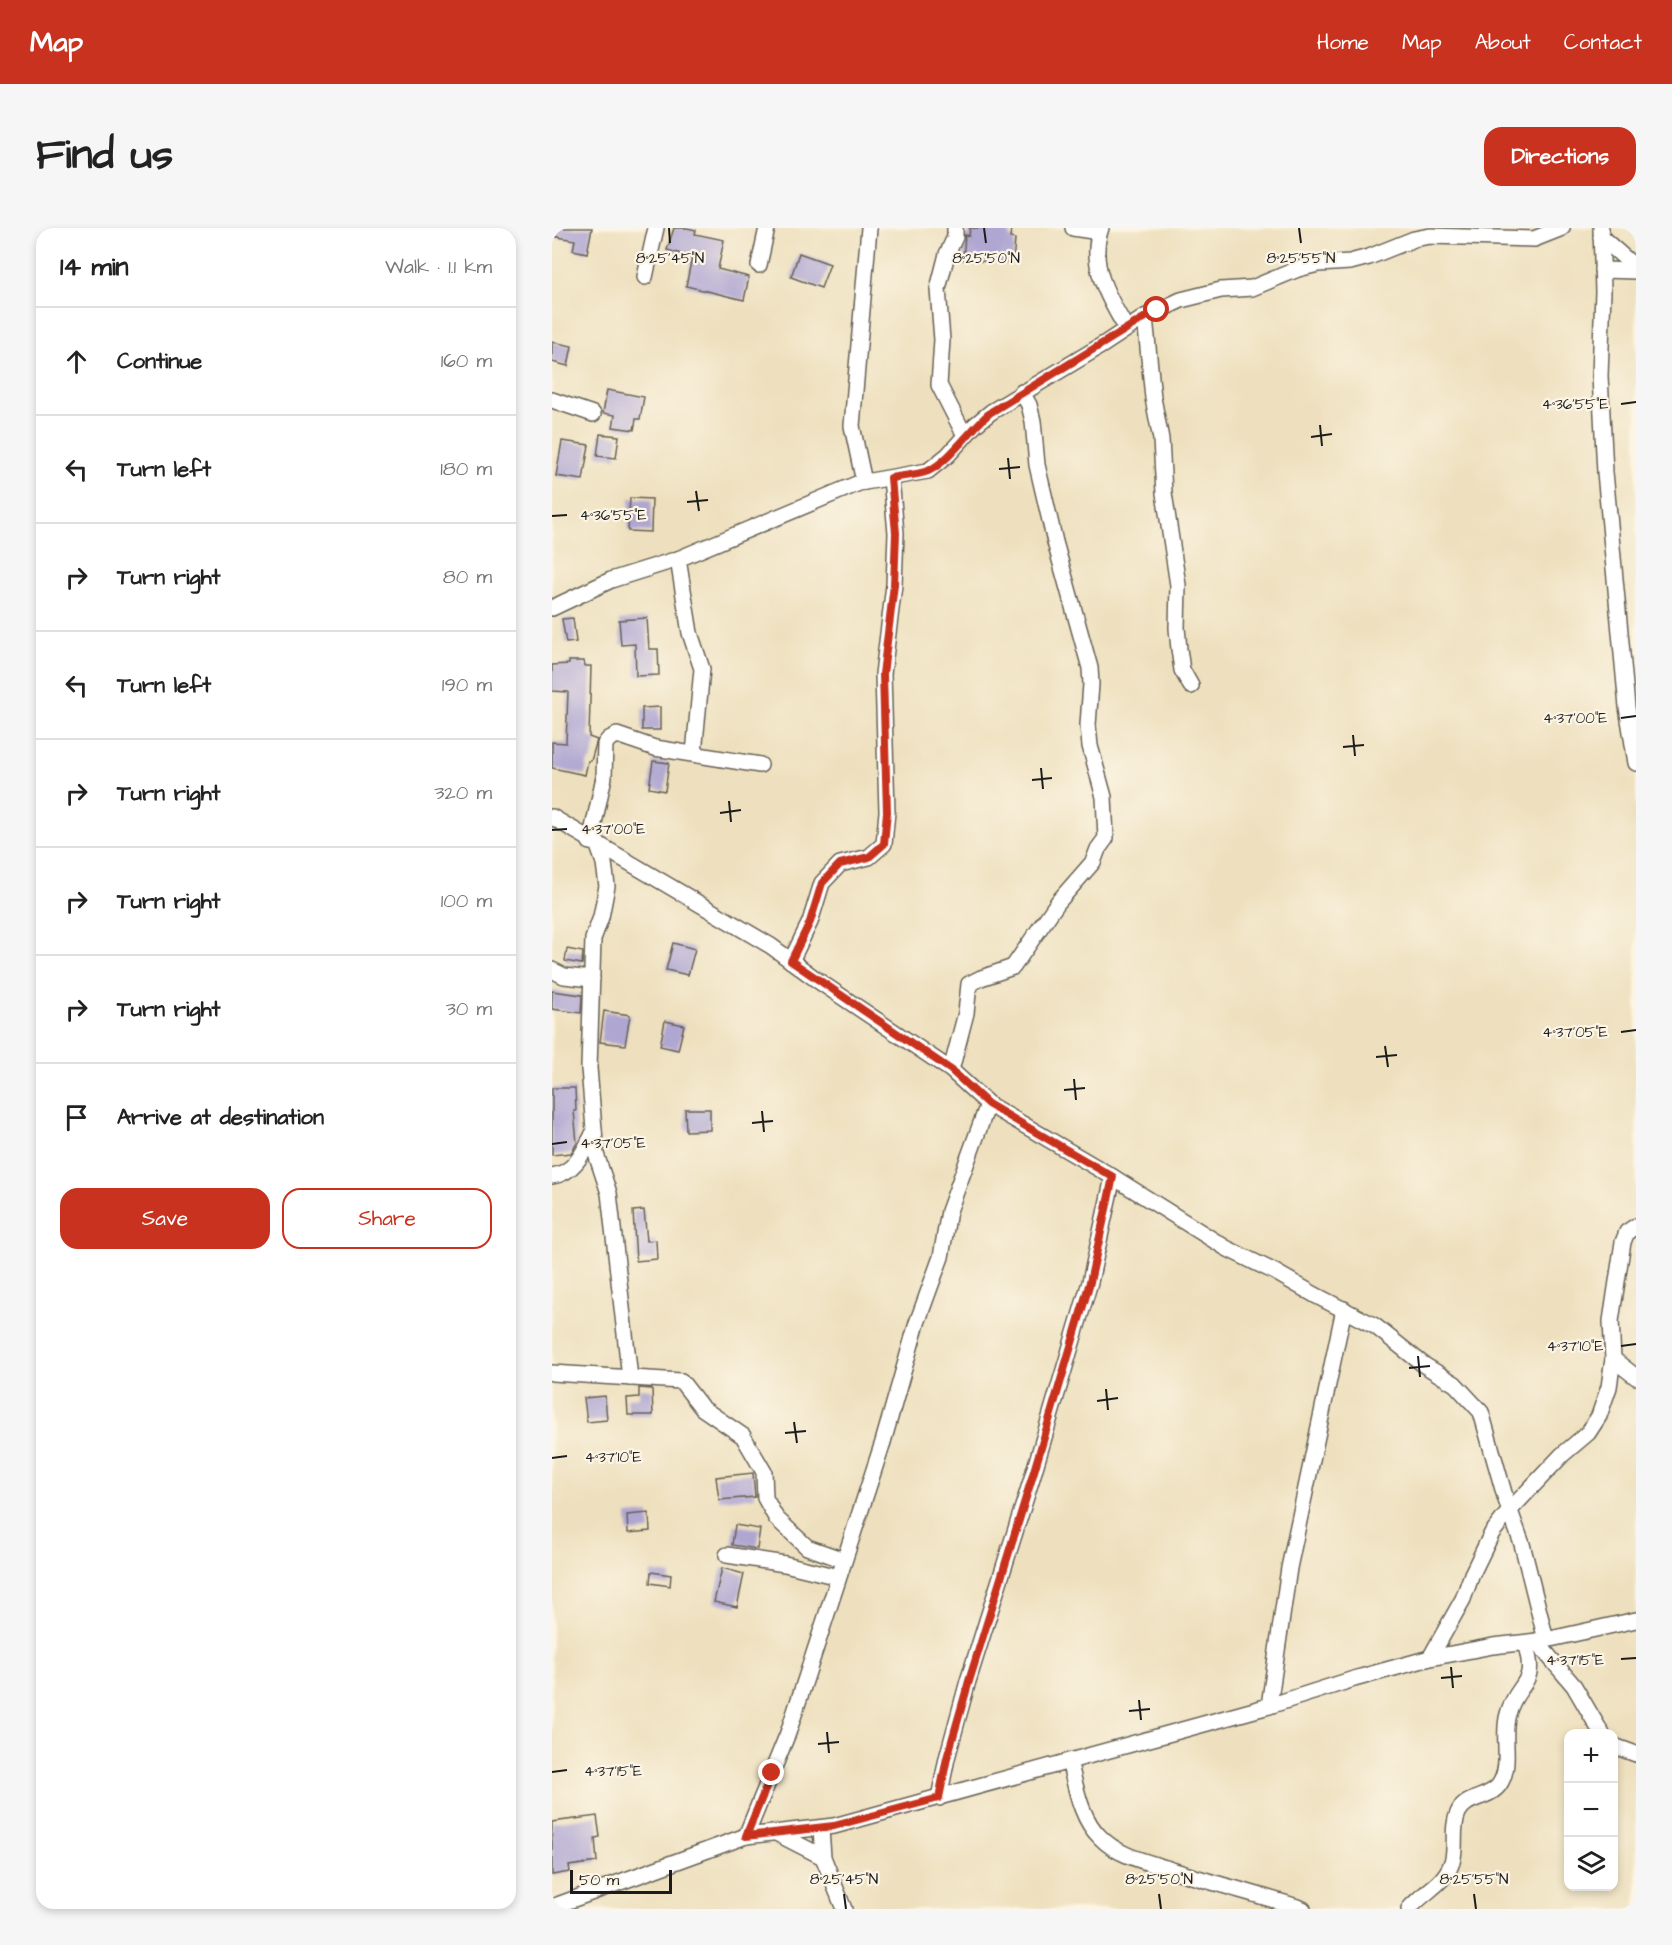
<!DOCTYPE html>
<meta charset="utf-8">
<style>
:root{--surface:#fff;--page:#f6f6f6;--text:#222;--muted:#767676;--line:#e0e0e0;--accent:#c8321e}
body{margin:0;font-family:"Architects Daughter",sans-serif;background:var(--page);color:var(--text)}
.controls{position:absolute;right:18px;bottom:18px;display:grid;overflow:hidden;border-radius:12px;box-shadow:0 3px 9px #0003}
.controls button{width:54px;height:54px;display:grid;place-items:center;padding:0;border:0;border-bottom:2px solid var(--line);background:var(--surface);color:var(--text);font:30px sans-serif}
.scale{position:absolute;left:18px;bottom:15px;width:102px;box-sizing:border-box;padding-left:6px;border:3px solid #1c1c1c;border-top:0;font-size:16px;line-height:21px;white-space:nowrap;color:#1c1c1c;-webkit-text-stroke:4px #fcf5e5;paint-order:stroke}
.stop{position:absolute;width:18px;height:18px;margin:-14px;border:4px solid #c8321e;border-radius:50%;background:#fff}
.stop.end{background:#c8321e;border-color:#fff;box-shadow:0 2px 6px #0008}
.list{margin:0;padding:0;list-style:none}
h2{display:flex;justify-content:space-between;align-items:center;height:78px;margin:0;padding:0 24px;font-size:26px}
h2 small{font-size:20px;font-weight:400;color:var(--muted)}
.list li{display:grid;grid-template-columns:39px 1fr auto;gap:18px;align-items:center;box-sizing:border-box;height:108px;padding:0 24px;border-top:2px solid var(--line)}
.list b{display:block;font-size:22px;white-space:nowrap}
.list em{font-size:20px;font-style:normal;color:var(--muted)}
.actions{display:flex;gap:12px;padding:18px 24px}
.actions a{flex:1;padding:14px 0;border:2px solid var(--accent);border-radius:18px;text-align:center;font-size:21px;color:var(--accent)}
.actions .main{background:var(--accent);color:#fff}
.icon{flex:none;width:33px;height:33px;fill:none;stroke:currentColor;stroke-width:2;stroke-linecap:round;stroke-linejoin:round}
.map{position:relative;flex:none;width:1084px;height:1681px;overflow:hidden;border-radius:18px}
header{display:flex;align-items:center;gap:36px;box-sizing:border-box;height:84px;padding:0 30px;background:var(--accent);color:#fff}
header strong{font-size:28px}
nav{display:flex;gap:33px;margin-inline-start:auto;font-size:21px}
.intro{display:flex;align-items:center;justify-content:space-between;box-sizing:border-box;height:144px;padding:0 36px}
h1{margin:0;font-size:42px}
.button{padding:15px 27px;border-radius:18px;background:var(--accent);color:#fff;font-size:21px;font-weight:700}
main{display:flex;gap:36px;padding:0 36px}
aside{flex:1;background:var(--surface);border-radius:18px;box-shadow:0 3px 9px #0003}
.map>svg:first-child{display:block}
.building{fill:#afa6d2}
.lines{fill:none;stroke-linecap:round;stroke-linejoin:round}
.minor-casing{stroke:#666155;stroke-width:18}
.minor{stroke:#fff;stroke-width:15}
.route{stroke:#c8321e;stroke-width:8}
.ticks{fill:none;stroke:#1c1c1c;stroke-width:2}
.ticks-label{font-size:15px;text-anchor:middle;fill:#1c1c1c;stroke:#fcf5e5;stroke-width:4.5;stroke-linejoin:round;paint-order:stroke}
</style>
<header>
<strong>Map</strong>
<nav><a>Home</a><a>Map</a><a>About</a><a>Contact</a></nav>
</header>
<div class="intro"><h1>Find us</h1><a class="button">Directions</a></div>
<main>
<aside>
<h2>14 min<small>Walk · 1.1 km</small></h2>
<ul class="list">
<li><svg class="icon" aria-label="ahead" viewBox="0 0 24 24"><path d="M12 20V5M6 11l6-6 6 6"/></svg><div><b>Continue</b></div><em>160 m</em></li>
<li><svg class="icon" aria-label="left" viewBox="0 0 24 24"><path d="M17 20v-9H6M10 6l-5 5 5 5"/></svg><div><b>Turn left</b></div><em>180 m</em></li>
<li><svg class="icon" aria-label="right" viewBox="0 0 24 24"><path d="M7 20v-9h11M14 6l5 5-5 5"/></svg><div><b>Turn right</b></div><em>80 m</em></li>
<li><svg class="icon" aria-label="left" viewBox="0 0 24 24"><path d="M17 20v-9H6M10 6l-5 5 5 5"/></svg><div><b>Turn left</b></div><em>190 m</em></li>
<li><svg class="icon" aria-label="right" viewBox="0 0 24 24"><path d="M7 20v-9h11M14 6l5 5-5 5"/></svg><div><b>Turn right</b></div><em>320 m</em></li>
<li><svg class="icon" aria-label="right" viewBox="0 0 24 24"><path d="M7 20v-9h11M14 6l5 5-5 5"/></svg><div><b>Turn right</b></div><em>100 m</em></li>
<li><svg class="icon" aria-label="right" viewBox="0 0 24 24"><path d="M7 20v-9h11M14 6l5 5-5 5"/></svg><div><b>Turn right</b></div><em>30 m</em></li>
<li><svg class="icon" aria-label="arrive" viewBox="0 0 24 24"><path d="M6 21V4h12l-3 4 3 4H6"/></svg><div><b>Arrive at destination</b></div></li>
</ul>
<div class="actions"><a class="main">Save</a><a>Share</a></div>
</aside>
<div class="map">
<svg width="1084" height="1681" viewBox="0 0 1084 1681">
<rect width="100%" height="100%" fill="#fcf5e5"/>
<filter id="ink" filterUnits="userSpaceOnUse"><feTurbulence type="fractalNoise" baseFrequency=".0167" numOctaves="2"/><feDisplacementMap in="SourceGraphic" scale="12" xChannelSelector="R" yChannelSelector="G"/><feConvolveMatrix kernelMatrix="1 2 1 2 8 2 1 2 1" color-interpolation-filters="sRGB"/></filter>
<filter id="wash" filterUnits="userSpaceOnUse"><feTurbulence type="fractalNoise" baseFrequency=".008" numOctaves="4" result="noise"/><feDisplacementMap in="SourceGraphic" scale="24" xChannelSelector="R" yChannelSelector="G"/><feGaussianBlur stdDeviation="1.35" result="paint"/><feColorMatrix in="noise" values="0 0 0 0 0 0 0 0 0 0 0 0 0 0 0 0 0 1.4 0 .05"/><feComposite in="paint" operator="in"/></filter>
<g filter="url(#wash)">
<rect width="100%" height="100%" fill="#eee0be"/>
<g id="blocks">
<g class="building">
<path d="M 0,0 L 40,0 L 35,25 L 21,22 L 23,12 L 0,8 Z"/>
<path d="M 122,0 L 135,0 L 144,2 L 143,6 L 172,12 L 166,41 L 197,49 L 192,72 L 134,58 L 140,29 L 115,22 Z"/>
<path d="M 418,0 L 459,0 L 458,10 L 463,11 L 461,35 L 411,32 L 413,7 L 417,8 Z"/>
<path d="M 247,25 L 278,36 L 269,60 L 239,49 Z"/>
<path d="M 0,114 L 20,118 L 16,138 L 0,134 Z"/>
<path d="M 55,162 L 92,169 L 88,191 L 84,191 L 82,202 L 61,199 L 63,187 L 51,185 Z"/>
<path d="M 48,206 L 67,208 L 64,230 L 45,228 Z"/>
<path d="M 10,213 L 37,217 L 31,252 L 4,248 Z"/>
<path d="M 78,270 L 100,271 L 99,304 L 76,303 Z"/>
<path d="M 21,390 L 24,414 L 14,415 L 10,391 Z"/>
<path d="M 95,390 L 97,421 L 106,421 L 107,447 L 84,448 L 83,416 L 69,417 L 67,392 Z"/>
<path d="M 17,433 L 32,433 L 33,438 L 39,438 L 37,509 L 45,512 L 39,533 L 36,533 L 33,547 L 0,540 L 0,514 L 14,515 L 16,464 L 0,463 L 0,437 L 17,436 Z"/>
<path d="M 108,479 L 108,502 L 90,502 L 90,480 Z"/>
<path d="M 101,533 L 117,535 L 113,563 L 97,560 Z"/>
<path d="M 121,715 L 143,721 L 136,747 L 114,742 Z"/>
<path d="M 15,721 L 31,724 L 30,736 L 13,733 Z"/>
<path d="M 0,763 L 30,767 L 29,785 L 0,781 Z"/>
<path d="M 52,783 L 78,787 L 73,817 L 48,814 Z"/>
<path d="M 113,793 L 132,797 L 126,822 L 108,818 Z"/>
<path d="M 0,860 L 23,860 L 24,883 L 22,883 L 25,915 L 19,925 L 0,927 Z"/>
<path d="M 133,881 L 158,881 L 158,902 L 134,903 Z"/>
<path d="M 92,982 L 95,1013 L 104,1012 L 105,1031 L 84,1033 L 81,983 Z"/>
<path d="M 87,1160 L 100,1161 L 101,1187 L 76,1187 L 75,1170 L 87,1169 Z"/>
<path d="M 53,1168 L 55,1192 L 35,1194 L 32,1170 Z"/>
<path d="M 201,1245 L 203,1269 L 167,1272 L 164,1249 Z"/>
<path d="M 97,1285 L 98,1303 L 76,1305 L 75,1287 Z"/>
<path d="M 183,1297 L 208,1301 L 205,1321 L 180,1317 Z"/>
<path d="M 170,1340 L 192,1346 L 185,1379 L 162,1374 Z"/>
<path d="M 99,1344 L 119,1347 L 118,1358 L 98,1355 Z"/>
<path d="M 45,1588 L 48,1609 L 43,1610 L 45,1634 L 17,1638 L 18,1644 L 0,1647 L 0,1594 Z"/>
</g>
</g>
</g>
<g filter="url(#ink)">
<use href="#blocks" fill-opacity="0" stroke="#666155" stroke-width="1.5"/>
<g class="lines">
<g class="minor-casing">
<g id="minor">
<path d="M 403,0 L 403,9 L 395,26 L 386,61 L 390,112 L 387,157 L 413,208"/>
<path d="M 521,0 L 547,4"/>
<path d="M 549,0 C 536,36 556,69 574,100"/>
<path d="M 1049,0 L 1051,63 L 1048,148 L 1053,244 L 1075,479 L 1084,535"/>
<path d="M 1049,9 L 1084,40"/>
<path d="M 207,37 L 215,0"/>
<path d="M 1050,42 L 1084,43"/>
<path d="M 93,49 L 104,0"/>
<path d="M 593,89 L 601,170 L 609,211 L 612,265 L 626,357 L 625,400 L 627,421 L 630,442 L 639,458"/>
<path d="M 0,172 L 41,186"/>
<path d="M 312,254 L 300,198 L 317,0"/>
<path d="M 126,331 L 138,405 L 150,441 L 142,525"/>
<path d="M 0,380 L 59,352 L 126,331 L 307,255 L 376,243 L 396,227 L 423,197 L 439,184 L 552,116 L 593,89 L 629,72 L 669,62 L 700,60 L 746,41 L 766,36 L 798,34 L 817,29 L 862,11 L 878,8 L 982,11 L 1010,0"/>
<path d="M 0,589 L 219,718 L 265,752 L 399,842 L 436,876 L 561,949 L 674,1020 L 723,1044 L 763,1067 L 823,1098 L 872,1137 L 903,1156 L 929,1184 L 954,1272 L 970,1316 L 994,1412"/>
<path d="M 38,614 L 52,549 L 53,516 L 57,511 L 65,507 L 103,520 L 208,537"/>
<path d="M 46,618 L 52,635 L 55,658 L 49,689 L 41,711 L 37,840 L 44,926 L 57,965 L 78,1150"/>
<path d="M 239,733 L 258,694 L 270,655 L 288,636 L 317,629 L 332,616 L 335,584 L 331,446 L 342,357 L 344,305 L 339,250"/>
<path d="M 0,742 L 12,748 L 40,751"/>
<path d="M 399,842 L 414,785 L 417,756 L 429,750 L 461,739 L 506,674 L 541,634 L 546,621 L 554,610 L 552,569 L 538,518 L 536,497 L 539,456 L 538,440 L 503,314 L 485,237 L 481,193 L 477,177 L 470,164"/>
<path d="M 0,948 C 23,945 32,923 42,904"/>
<path d="M 1061,1131 L 1084,1149"/>
<path d="M 0,1145 L 129,1153 L 150,1180 L 191,1208 L 212,1244 L 213,1270 L 224,1290 L 255,1319 L 292,1332"/>
<path d="M 175,1327 L 233,1336 L 286,1349"/>
<path d="M 984,1413 L 1022,1458 L 1050,1506"/>
<path d="M 878,1430 L 911,1371 L 920,1346 L 940,1305 L 958,1282 L 1010,1227 L 1036,1205 L 1047,1188 L 1057,1159 L 1061,1131 L 1059,1093 L 1071,1014 L 1075,1004 L 1084,998"/>
<path d="M 717,1478 L 737,1340 L 792,1081"/>
<path d="M 1062,1518 L 1084,1526"/>
<path d="M 517,1533 C 524,1558 528,1590 548,1609 C 565,1627 591,1633 614,1640 C 659,1655 706,1666 751,1681"/>
<path d="M 387,1570 L 395,1530 L 416,1453 L 480,1250 L 538,1054 L 561,949"/>
<path d="M 269,1601 L 271,1629 L 292,1681"/>
<path d="M 226,1606 L 271,1629"/>
<path d="M 194,1608 L 236,1505 L 331,1214 L 365,1095 L 389,1029 L 397,983 L 436,876"/>
<path d="M 0,1679 L 194,1608 L 282,1598 L 717,1478 L 802,1451 L 878,1430 L 941,1418 L 994,1412 L 1084,1392"/>
<path d="M 857,1681 C 871,1664 893,1656 900,1634 C 905,1619 899,1600 906,1585 C 913,1568 937,1571 947,1557 C 961,1537 949,1508 956,1486 C 965,1452 987,1459 973,1415"/>
</g>
</g>
<use href="#minor" class="minor"/>
</g>
</g>
<g class="lines" filter="url(#ink)">
<path class="route" d="M 220,1545 L 194,1608 L 282,1598 L 387,1570 L 395,1530 L 417,1453 L 480,1250 L 538,1054 L 561,949 L 436,876 L 399,842 L 239,733 L 258,694 L 270,655 L 288,636 L 317,629 L 332,616 L 335,584 L 331,446 L 342,357 L 344,305 L 339,250 C 350,248 366,247 376,243 C 398,233 419,200 439,184 L 605,82"/>
</g>
<path class="ticks" d="M 117,0 L 118,15M 432,0 L 434,15M 747,0 L 749,15M 1069,176 L 1084,174M 768,197 L 770,218M 759,209 L 780,206M 456,230 L 458,251M 447,241 L 468,239M 144,263 L 147,283M 135,274 L 156,272M 0,288 L 15,287M 1069,490 L 1084,488M 801,507 L 803,528M 791,519 L 812,517M 489,540 L 491,561M 480,552 L 500,550M 177,573 L 179,594M 168,585 L 189,582M 0,602 L 15,601M 1069,804 L 1084,802M 833,818 L 836,839M 824,829 L 845,827M 522,851 L 524,872M 512,862 L 533,860M 210,883 L 212,904M 200,895 L 221,893M 0,916 L 15,914M 1069,1118 L 1084,1116M 866,1128 L 868,1149M 857,1140 L 878,1138M 554,1161 L 556,1182M 545,1173 L 566,1170M 242,1194 L 245,1215M 233,1205 L 254,1203M 0,1230 L 15,1228M 1069,1431 L 1084,1430M 899,1439 L 901,1460M 889,1450 L 910,1448M 587,1472 L 589,1492M 577,1483 L 598,1481M 275,1504 L 277,1525M 266,1516 L 287,1514M 0,1544 L 15,1542M 292,1666 L 294,1681M 607,1666 L 609,1681M 922,1666 L 924,1681"/>
<g class="ticks-label">
<text x="118" y="35">8°25'45"N</text>
<text x="434" y="35">8°25'50"N</text>
<text x="749" y="35">8°25'55"N</text>
<text x="1023" y="181">4°36'55"E</text>
<text x="61" y="292">4°36'55"E</text>
<text x="1023" y="495">4°37'00"E</text>
<text x="61" y="606">4°37'00"E</text>
<text x="1023" y="809">4°37'05"E</text>
<text x="61" y="920">4°37'05"E</text>
<text x="1023" y="1123">4°37'10"E</text>
<text x="61" y="1234">4°37'10"E</text>
<text x="1023" y="1437">4°37'15"E</text>
<text x="61" y="1548">4°37'15"E</text>
<text x="292" y="1656">8°25'45"N</text>
<text x="607" y="1656">8°25'50"N</text>
<text x="922" y="1656">8°25'55"N</text>
</g>
</svg>
<div class="controls">
<button>+</button>
<button>−</button>
<button><svg class="icon" aria-label="layers" viewBox="0 0 24 24"><path d="M12 4l9 5-9 5-9-5zM3 14l9 5 9-5"/></svg></button>
</div>
<div class="scale">50 m</div>
<div class="stop" style="left:605px;top:82px"></div>
<div class="stop end" style="left:220px;top:1545px"></div>
</div>
</main>
